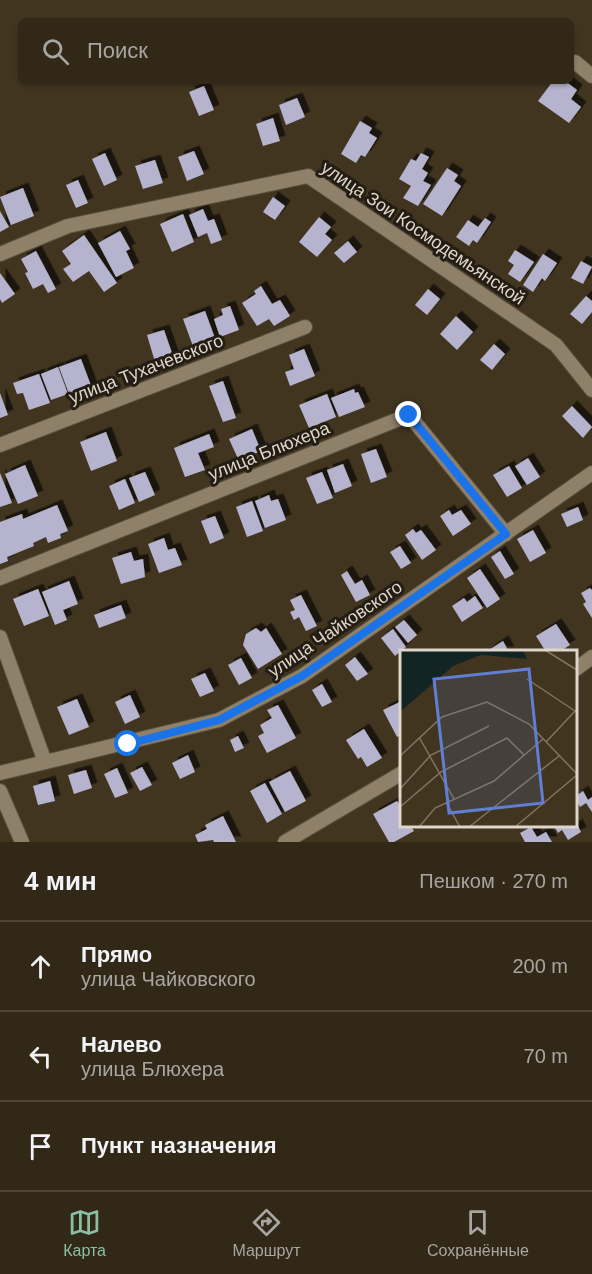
<!DOCTYPE html>
<html lang="ru">
<meta charset="utf-8">
<style>
:root{--surface:#312818;--page:#3d3425;--text:#f1f3f6;--muted:#a8a6a2;--line:#4c4437;--accent:#8abfa5}
body{margin:0;font-family:Arial,sans-serif;background:var(--page);color:var(--text)}
.stop{position:absolute;width:18px;height:18px;margin:-14px;border:4px solid #1a73e8;border-radius:50%;background:#fff}
.stop.end{background:#1a73e8;border-color:#fff;box-shadow:0 2px 6px #0008}
.list{margin:0;padding:0;list-style:none}
h2{display:flex;justify-content:space-between;align-items:center;height:78px;margin:0;padding:0 24px;font-size:26px}
h2 small{font-size:20px;font-weight:400;color:var(--muted)}
.list li{display:grid;grid-template-columns:39px 1fr auto;gap:18px;align-items:center;box-sizing:border-box;height:90px;padding:0 24px;border-top:2px solid var(--line)}
.list b{display:block;font-size:22px;white-space:nowrap}
.list p{margin:0;font-size:20px;white-space:nowrap;color:var(--muted)}
.list em{font-size:20px;font-style:normal;color:var(--muted)}
.icon{flex:none;width:33px;height:33px;fill:none;stroke:currentColor;stroke-width:2;stroke-linecap:round;stroke-linejoin:round}
.map{position:relative;flex:none;width:592px;height:842px;overflow:hidden}
.search{position:absolute;background:var(--surface);box-shadow:0 2px 4px #0004;left:18px;right:18px;top:18px;height:66px;display:flex;align-items:center;gap:15px;box-sizing:border-box;padding:0 21px;border-radius:9px;color:var(--muted);font-size:22px}
.sheet{height:348px;background:var(--surface)}
nav{display:flex;justify-content:space-around;align-items:center;box-sizing:border-box;height:84px;border-top:2px solid var(--line);background:var(--surface);font-size:16px;color:var(--muted)}
nav a{display:grid;justify-items:center;gap:3px}
nav .on{color:var(--accent)}
.map>svg:first-child{display:block}
.building{fill:#b5b3cd;filter:url(#shadow)}
.lines{fill:none;stroke-linecap:round;stroke-linejoin:round}
.street-casing{stroke:#5b503e;stroke-width:16}
.street{stroke:#8e8069;stroke-width:14}
.route{stroke:#1a73e8;stroke-width:8}
.labels{text-anchor:middle;stroke-width:6;stroke-linejoin:round;paint-order:stroke}
.street-label{font-size:18px;fill:#ddd6c9;stroke:#231d14}
.inset-road{fill:none;stroke:#7f7564;stroke-width:1.5}
.view{fill:#607ed3;fill-opacity:0.15;stroke:#607ed3;stroke-width:3}
.inset-edge{fill:none;stroke:#ddd6c9;stroke-width:3}
</style>
<div class="map">
<svg width="592" height="842" viewBox="0 0 592 842">
<defs>
<filter id="shadow"><feDropShadow dx="5.5" dy="-5.5" stdDeviation="0" flood-color="#0009"/></filter>
</defs>
<rect width="100%" height="100%" fill="#413520"/>
<g class="building">
<path d="M 553,81 L 565,81 L 577,90 L 571,99 L 581,107 L 569,123 L 538,101 Z"/>
<path d="M 204,86 L 214,110 L 199,116 L 189,92 Z"/>
<path d="M 297,98 L 305,117 L 286,125 L 279,105 Z"/>
<path d="M 273,118 L 280,141 L 263,146 L 256,124 Z"/>
<path d="M 360,121 L 372,128 L 369,133 L 377,138 L 365,157 L 361,155 L 356,163 L 341,154 Z"/>
<path d="M 194,151 L 204,174 L 187,181 L 178,157 Z"/>
<path d="M 105,153 L 117,180 L 104,186 L 92,159 Z"/>
<path d="M 421,153 L 429,157 L 422,169 L 428,173 L 423,181 L 431,185 L 418,206 L 403,198 L 411,186 L 399,179 L 411,159 L 416,161 Z"/>
<path d="M 155,160 L 163,183 L 143,189 L 135,166 Z"/>
<path d="M 447,168 L 458,175 L 454,181 L 461,186 L 442,216 L 423,204 Z"/>
<path d="M 78,180 L 88,203 L 76,208 L 66,185 Z"/>
<path d="M 23,188 L 34,216 L 11,225 L 0,197 Z"/>
<path d="M 273,197 L 285,206 L 275,220 L 263,212 Z"/>
<path d="M 203,209 L 208,221 L 214,219 L 222,240 L 211,244 L 207,233 L 198,237 L 189,215 Z"/>
<path d="M 0,211 L 9,227 L 0,232 Z"/>
<path d="M 183,214 L 194,242 L 172,252 L 160,224 Z"/>
<path d="M 319,217 L 331,227 L 325,234 L 332,240 L 317,257 L 299,242 Z"/>
<path d="M 485,218 L 491,222 L 477,243 L 473,240 L 469,246 L 456,237 L 468,220 L 478,227 Z"/>
<path d="M 120,231 L 130,249 L 126,251 L 134,268 L 116,277 L 98,243 Z"/>
<path d="M 84,235 L 117,283 L 104,292 L 89,271 L 73,282 L 63,269 L 71,264 L 62,251 Z"/>
<path d="M 348,241 L 357,252 L 344,263 L 334,253 Z"/>
<path d="M 515,250 L 534,262 L 520,282 L 508,274 L 514,265 L 508,261 Z"/>
<path d="M 36,251 L 56,289 L 48,293 L 43,284 L 33,289 L 25,273 L 28,272 L 21,259 Z"/>
<path d="M 543,254 L 557,263 L 545,281 L 542,278 L 533,292 L 523,285 Z"/>
<path d="M 581,261 L 592,267 L 583,284 L 571,278 Z"/>
<path d="M 0,273 L 15,294 L 2,303 L 0,299 Z"/>
<path d="M 261,286 L 272,304 L 280,300 L 290,316 L 274,326 L 269,319 L 257,326 L 242,303 L 256,294 L 254,291 Z"/>
<path d="M 428,289 L 440,299 L 427,315 L 415,305 Z"/>
<path d="M 586,296 L 592,301 L 592,312 L 582,324 L 570,314 Z"/>
<path d="M 230,306 L 239,330 L 220,337 L 214,319 L 223,315 L 221,309 Z"/>
<path d="M 205,311 L 216,341 L 194,349 L 183,319 Z"/>
<path d="M 456,316 L 473,332 L 457,350 L 440,334 Z"/>
<path d="M 164,330 L 173,356 L 155,362 L 147,335 Z"/>
<path d="M 494,344 L 505,354 L 492,370 L 480,360 Z"/>
<path d="M 304,349 L 315,376 L 290,386 L 285,372 L 294,369 L 289,355 Z"/>
<path d="M 81,359 L 93,391 L 71,399 L 59,367 Z"/>
<path d="M 58,367 L 68,394 L 51,400 L 41,374 Z"/>
<path d="M 39,374 L 50,403 L 29,410 L 23,393 L 17,394 L 13,383 Z"/>
<path d="M 223,381 L 236,418 L 223,422 L 209,386 Z"/>
<path d="M 354,389 L 355,393 L 358,392 L 365,407 L 339,417 L 331,398 Z"/>
<path d="M 0,393 L 8,415 L 0,418 Z"/>
<path d="M 327,394 L 336,417 L 309,428 L 299,405 Z"/>
<path d="M 572,406 L 592,427 L 583,438 L 562,416 Z"/>
<path d="M 252,429 L 261,451 L 239,461 L 229,439 Z"/>
<path d="M 106,432 L 117,461 L 91,471 L 80,442 Z"/>
<path d="M 209,434 L 214,447 L 198,453 L 205,470 L 185,477 L 174,448 Z"/>
<path d="M 376,449 L 387,477 L 371,483 L 361,454 Z"/>
<path d="M 528,458 L 540,477 L 527,485 L 515,466 Z"/>
<path d="M 343,464 L 352,486 L 335,493 L 327,470 Z"/>
<path d="M 25,465 L 38,496 L 18,504 L 5,474 Z"/>
<path d="M 509,466 L 522,488 L 507,497 L 493,475 Z"/>
<path d="M 145,472 L 155,495 L 139,502 L 129,478 Z"/>
<path d="M 322,472 L 333,498 L 317,504 L 306,478 Z"/>
<path d="M 0,473 L 12,503 L 0,507 Z"/>
<path d="M 125,479 L 135,503 L 119,510 L 109,486 Z"/>
<path d="M 269,495 L 271,501 L 278,499 L 286,520 L 265,528 L 255,501 Z"/>
<path d="M 252,501 L 263,531 L 247,537 L 236,507 Z"/>
<path d="M 57,505 L 68,531 L 60,534 L 61,538 L 48,543 L 46,537 L 33,543 L 34,546 L 7,557 L 8,561 L 0,564 L 0,522 L 22,514 L 23,519 Z"/>
<path d="M 578,507 L 583,520 L 567,527 L 561,514 Z"/>
<path d="M 449,510 L 452,515 L 461,510 L 471,524 L 453,536 L 440,516 Z"/>
<path d="M 215,516 L 224,538 L 210,544 L 201,521 Z"/>
<path d="M 413,529 L 416,533 L 421,530 L 436,550 L 422,560 L 405,535 Z"/>
<path d="M 533,530 L 546,553 L 530,562 L 517,539 Z"/>
<path d="M 164,538 L 168,550 L 175,548 L 182,565 L 159,573 L 148,544 Z"/>
<path d="M 400,546 L 411,563 L 401,569 L 390,552 Z"/>
<path d="M 500,551 L 514,574 L 505,579 L 491,557 Z"/>
<path d="M 131,552 L 134,561 L 143,559 L 145,577 L 121,584 L 112,558 Z"/>
<path d="M 480,569 L 500,599 L 487,608 L 467,578 Z"/>
<path d="M 347,571 L 355,584 L 362,580 L 370,595 L 356,602 L 341,575 Z"/>
<path d="M 69,581 L 78,604 L 63,610 L 67,620 L 55,625 L 42,592 Z"/>
<path d="M 590,588 L 592,590 L 592,618 L 583,604 L 586,602 L 581,593 Z"/>
<path d="M 38,589 L 49,616 L 24,626 L 13,599 Z"/>
<path d="M 301,595 L 317,626 L 306,631 L 299,617 L 294,620 L 290,612 L 295,610 L 290,600 Z"/>
<path d="M 475,596 L 483,608 L 462,622 L 452,606 L 464,598 L 467,602 Z"/>
<path d="M 121,605 L 126,618 L 99,628 L 94,615 Z"/>
<path d="M 404,620 L 417,635 L 408,643 L 395,627 Z"/>
<path d="M 556,624 L 570,645 L 559,652 L 546,652 L 536,636 Z"/>
<path d="M 256,628 L 261,632 L 266,628 L 282,654 L 258,669 L 243,645 L 246,634 Z"/>
<path d="M 393,629 L 406,647 L 395,656 L 381,638 Z"/>
<path d="M 503,641 L 509,652 L 490,652 L 489,650 Z"/>
<path d="M 355,657 L 368,674 L 357,681 L 345,665 Z"/>
<path d="M 241,658 L 252,678 L 239,685 L 228,665 Z"/>
<path d="M 205,673 L 214,691 L 200,697 L 191,679 Z"/>
<path d="M 322,684 L 332,702 L 322,707 L 312,690 Z"/>
<path d="M 130,695 L 140,717 L 125,724 L 115,702 Z"/>
<path d="M 77,699 L 89,727 L 69,735 L 57,707 Z"/>
<path d="M 402,701 L 402,735 L 397,737 L 383,710 Z"/>
<path d="M 278,705 L 296,738 L 267,753 L 258,736 L 264,733 L 260,725 L 272,718 L 267,710 Z"/>
<path d="M 364,729 L 382,758 L 367,767 L 361,757 L 358,759 L 346,740 Z"/>
<path d="M 238,736 L 244,748 L 235,752 L 230,740 Z"/>
<path d="M 188,755 L 195,772 L 180,779 L 172,763 Z"/>
<path d="M 142,767 L 152,785 L 140,791 L 130,773 Z"/>
<path d="M 117,768 L 128,793 L 115,798 L 104,774 Z"/>
<path d="M 86,770 L 92,788 L 74,794 L 68,775 Z"/>
<path d="M 290,771 L 306,801 L 285,812 L 269,782 Z"/>
<path d="M 50,781 L 55,801 L 38,805 L 33,786 Z"/>
<path d="M 265,783 L 282,814 L 267,823 L 250,791 Z"/>
<path d="M 583,791 L 588,800 L 592,797 L 592,812 L 586,803 L 580,807 L 576,800 L 576,796 Z"/>
<path d="M 397,801 L 402,808 L 402,826 L 411,826 L 414,831 L 394,842 L 389,842 L 373,814 Z"/>
<path d="M 223,816 L 236,842 L 214,842 L 213,840 L 198,842 L 195,835 L 207,829 L 205,825 Z"/>
<path d="M 576,822 L 581,832 L 568,840 L 562,830 L 558,833 L 554,826 L 576,826 Z"/>
<path d="M 531,827 L 537,837 L 546,832 L 552,842 L 525,842 L 520,833 Z"/>
</g>
<g class="lines">
<g class="street-casing">
<g id="street">
<path d="M 575,62 L 592,76"/>
<path d="M 0,254 L 68,226 L 308,176 L 556,345 L 592,390"/>
<path d="M 0,445 L 305,327"/>
<path d="M 0,578 L 409,415 L 506,534"/>
<path d="M 0,637 L 45,762"/>
<path d="M 576,669 L 592,657"/>
<path d="M 0,773 L 219,720 L 302,676 L 592,473"/>
<path d="M 0,791 L 22,842"/>
<path d="M 285,842 L 402,773"/>
</g>
</g>
<use href="#street" class="street"/>
</g>
<g class="lines">
<path class="route" d="M 128,744 L 219,720 L 302,676 L 506,534 L 409,415"/>
</g>
<g class="labels">
<g class="street-label">
<text transform="translate(423 233) rotate(34)" y="6">улица Зои Космодемьянской</text>
<text transform="translate(146 369) rotate(-21)" y="6">улица Тухачевского</text>
<text transform="translate(269 451) rotate(-22)" y="6">улица Блюхера</text>
<text transform="translate(335 629) rotate(-34)" y="6">улица Чайковского</text>
</g>
</g>
<g transform="translate(400 650)">
<rect width="177" height="177" fill="#413520"/>
<path d="M 0,0 L 123,0 L 127,9 L 81,5 L 53,16 L 0,62 Z" fill="#132425"/>
<path class="inset-road" d="M 145,0 L 177,20M 127,29 L 175,61M 19,87 L 54,149M 146,92 L 177,59M 0,106 L 42,67 L 87,52 L 129,74 L 177,124M 0,139 L 31,105 L 89,76M 46,152 L 60,177M 0,157 L 41,122 L 107,88 L 124,105M 19,177 L 35,158 L 94,131 L 143,89M 69,177 L 159,106M 115,177 L 177,125"/>
<path class="view" d="M 129,19 L 143,153 L 49,163 L 34,29 Z"/>
<rect width="177" height="177" class="inset-edge"/>
</g>
</svg>
<div class="stop" style="left:128px;top:744px"></div>
<div class="stop end" style="left:409px;top:415px"></div>
<div class="search"><svg class="icon" aria-label="search" viewBox="0 0 24 24"><circle cx="10" cy="10" r="6"/><path d="M15 15l6 6"/></svg>Поиск</div>
</div>
<section class="sheet">
<h2>4 мин<small>Пешком · 270 m</small></h2>
<ul class="list">
<li><svg class="icon" aria-label="ahead" viewBox="0 0 24 24"><path d="M12 20V5M6 11l6-6 6 6"/></svg><div><b>Прямо</b><p>улица Чайковского</p></div><em>200 m</em></li>
<li><svg class="icon" aria-label="left" viewBox="0 0 24 24"><path d="M17 20v-9H6M10 6l-5 5 5 5"/></svg><div><b>Налево</b><p>улица Блюхера</p></div><em>70 m</em></li>
<li><svg class="icon" aria-label="arrive" viewBox="0 0 24 24"><path d="M6 21V4h12l-3 4 3 4H6"/></svg><div><b>Пункт назначения</b></div></li>
</ul>
</section>
<nav>
<a class="on"><svg class="icon" aria-label="map" viewBox="0 0 24 24"><path d="M3 6l6-2 6 2 6-2v14l-6 2-6-2-6 2zM9 4v14M15 6v14"/></svg>Карта</a>
<a><svg class="icon" aria-label="directions" viewBox="0 0 24 24"><path d="M12 3l9 9-9 9-9-9zM9 14v-3h6M13 9l2 2-2 2"/></svg>Маршрут</a>
<a><svg class="icon" aria-label="saved" viewBox="0 0 24 24"><path d="M7 4h10v16l-5-4-5 4z"/></svg>Сохранённые</a>
</nav>
